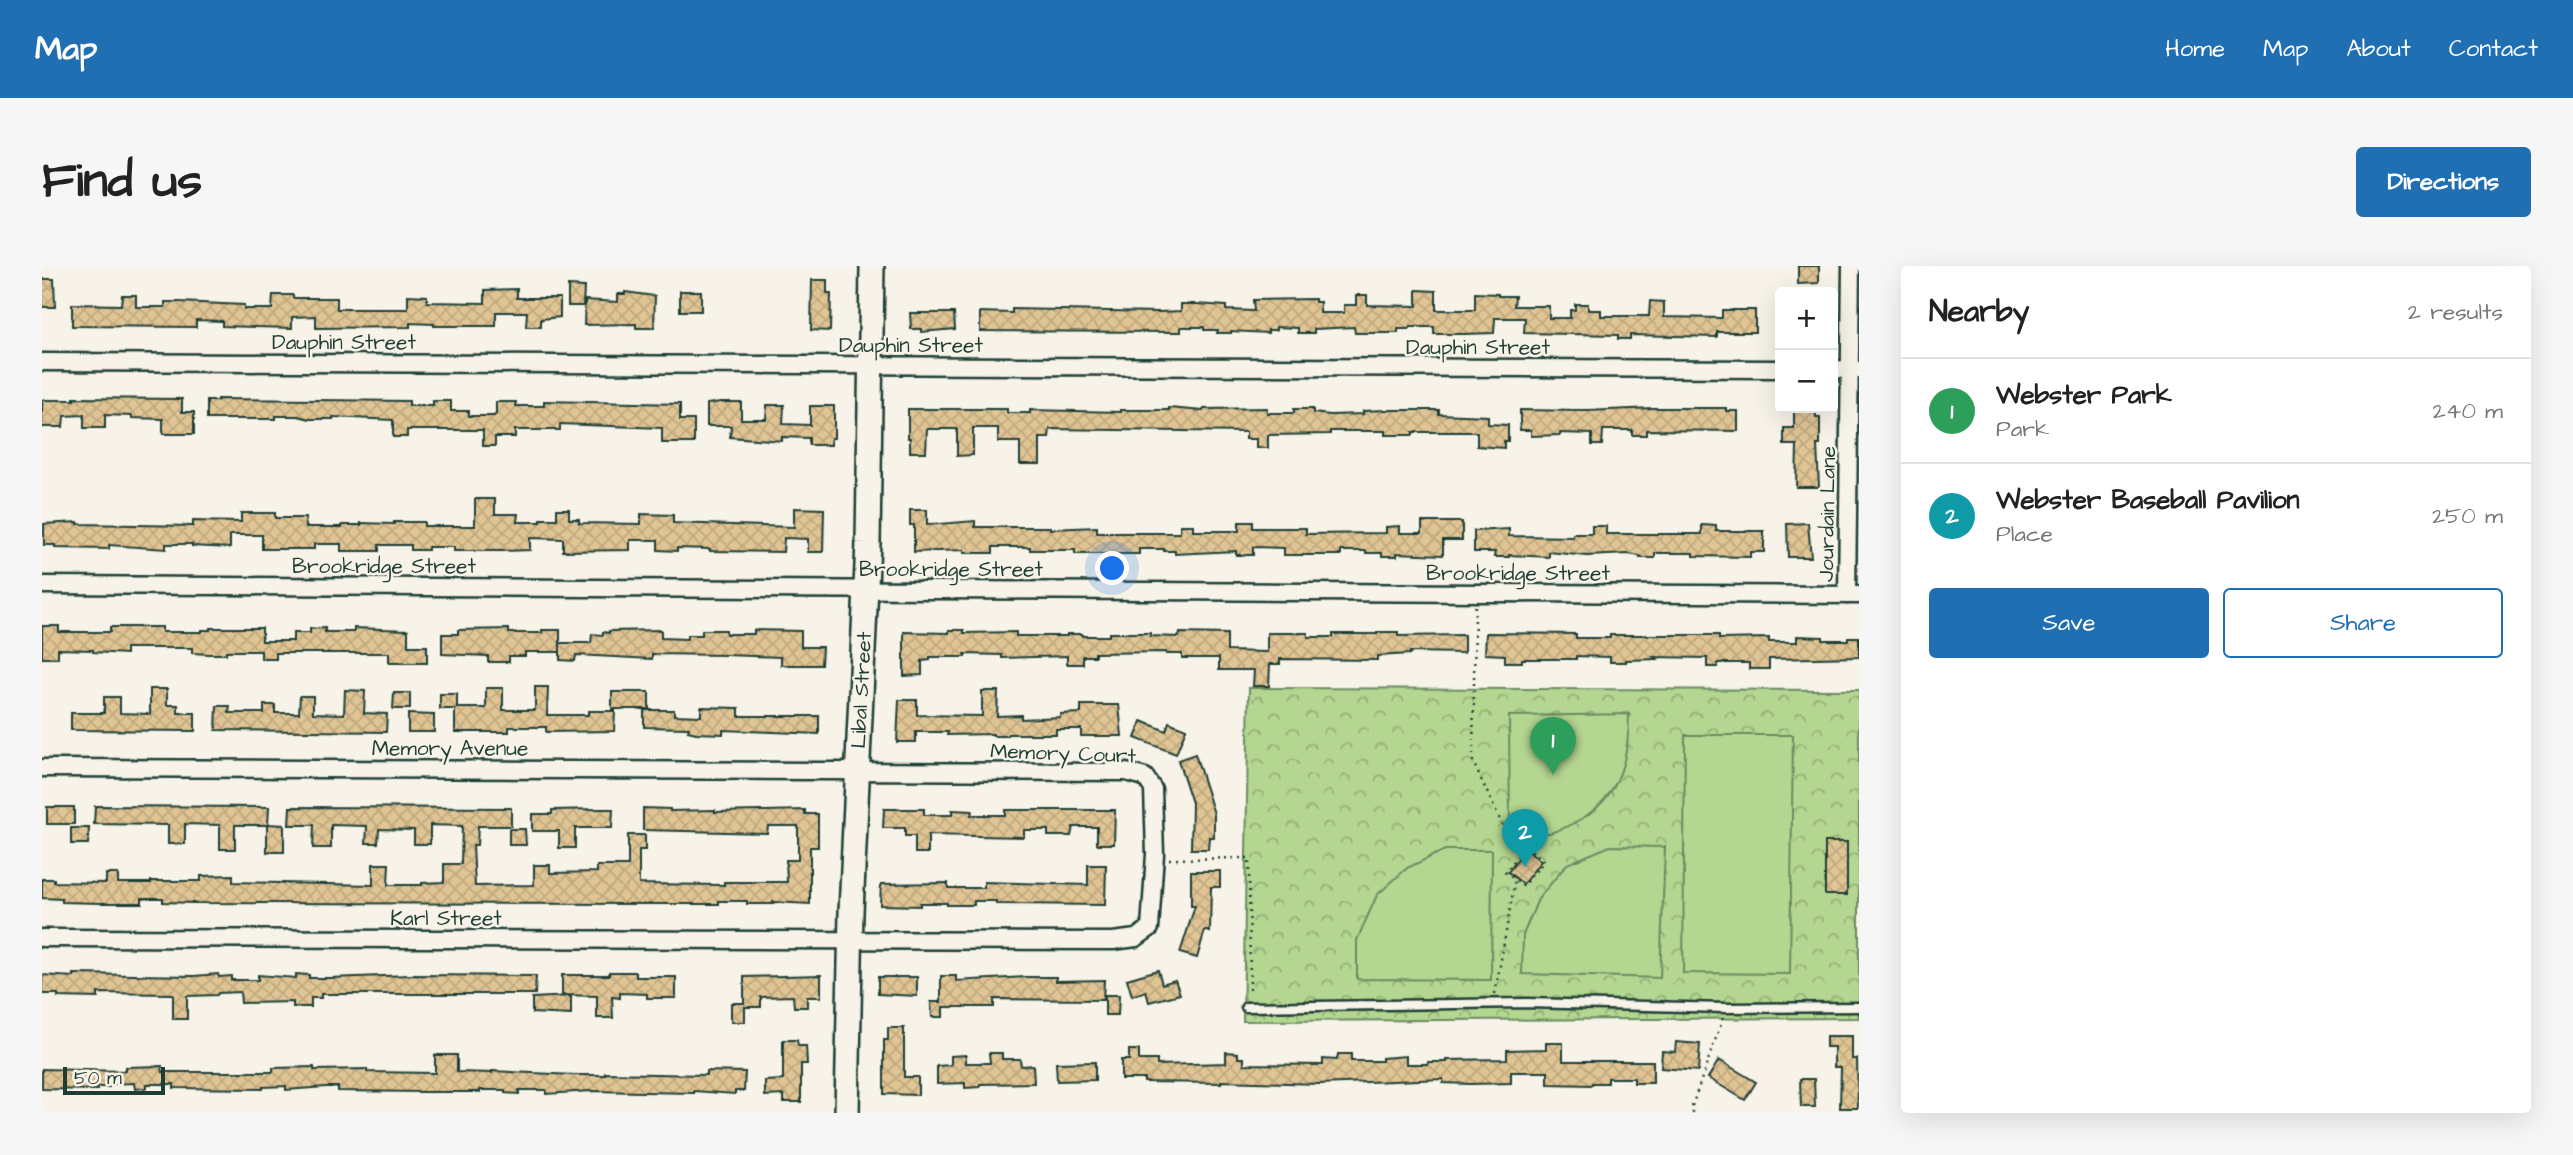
<!DOCTYPE html>
<meta charset="utf-8">
<style>
:root{--surface:#fff;--page:#f6f6f6;--text:#222;--muted:#767676;--line:#e0e0e0;--accent:#1f6fb2}
body{margin:0;font-family:"Architects Daughter",sans-serif;background:var(--page);color:var(--text)}
.controls{position:absolute;right:21px;top:21px;display:grid;overflow:hidden;border-radius:7px;box-shadow:0 7px 28px #0002}
.controls button{width:63px;height:63px;display:grid;place-items:center;padding:0;border:0;border-bottom:2px solid var(--line);background:var(--surface);color:var(--text);font:35px sans-serif}
.scale{position:absolute;left:21px;bottom:18px;width:102px;box-sizing:border-box;padding-left:7px;border:4px solid #1f3d34;border-top:0;font-size:19px;line-height:24px;white-space:nowrap;color:#1f3d34;-webkit-text-stroke:5px #f7f3e8;paint-order:stroke}
.you{position:absolute;left:1071px;top:303px;width:24px;height:24px;margin:-18px;border:5px solid #fff;border-radius:50%;background:#1a73e8;box-shadow:0 0 0 10px #1a73e833}
.badge{display:grid;place-items:center;width:46px;height:46px;border-radius:50%;background:var(--accent);color:#fff;font-size:23px;font-weight:700}
.pin{position:absolute;translate:-50% -58px;filter:drop-shadow(0 2px 4px #0008)}
.pin::after{content:'';position:absolute;top:37px;width:24px;height:21px;background:inherit;clip-path:polygon(0 0,100% 0,50% 100%)}
.list{margin:0;padding:0;list-style:none}
h2{display:flex;justify-content:space-between;align-items:center;height:91px;margin:0;padding:0 28px;font-size:30px}
h2 small{font-size:23px;font-weight:400;color:var(--muted)}
.list li{display:grid;grid-template-columns:46px 1fr auto;gap:21px;align-items:center;box-sizing:border-box;height:105px;padding:0 28px;border-top:2px solid var(--line)}
.list b{display:block;font-size:26px;white-space:nowrap}
.list p{margin:0;font-size:23px;white-space:nowrap;color:var(--muted)}
.list em{font-size:23px;font-style:normal;color:var(--muted)}
.actions{display:flex;gap:14px;padding:21px 28px}
.actions a{flex:1;padding:16px 0;border:2px solid var(--accent);border-radius:7px;text-align:center;font-size:24px;color:var(--accent)}
.actions .main{background:var(--accent);color:#fff}
.map{position:relative;flex:none;width:1817px;height:847px;overflow:hidden;border-radius:7px}
header{display:flex;align-items:center;gap:42px;box-sizing:border-box;height:98px;padding:0 35px;background:var(--accent);color:#fff}
header strong{font-size:33px}
nav{display:flex;gap:38px;margin-inline-start:auto;font-size:24px}
.intro{display:flex;align-items:center;justify-content:space-between;box-sizing:border-box;height:168px;padding:0 42px}
h1{margin:0;font-size:49px}
.button{padding:18px 32px;border-radius:7px;background:var(--accent);color:#fff;font-size:24px;font-weight:700}
main{display:flex;gap:42px;padding:0 42px}
aside{flex:1;background:var(--surface);border-radius:7px;box-shadow:0 7px 28px #0002}
.map>svg:first-child{display:block}
.forest{fill:url(#forest-crowns);stroke:#6a8a62;stroke-width:2}
.pitch{fill:#b4d690;stroke:#6a8a62;stroke-width:2}
.building{fill:url(#building-cross-hatch);stroke:#1f3d34;stroke-width:2}
.lines{fill:none;stroke-linecap:round;stroke-linejoin:round}
.lane-casing{stroke:#1f3d34;stroke-width:13}
.street-casing{stroke:#1f3d34;stroke-width:21}
.secondary-casing{stroke:#1f3d34;stroke-width:28}
.path{stroke:#1f3d34;stroke-width:2.5;stroke-dasharray:2 5;stroke-linecap:butt}
.lane{stroke:#f7f3e8;stroke-width:8}
.street{stroke:#f7f3e8;stroke-width:16}
.secondary{stroke:#f7f3e8;stroke-width:23}
.labels{text-anchor:middle;stroke-width:5;stroke-linejoin:round;paint-order:stroke}
.street-label{font-size:21px;fill:#1f3d34;stroke:#f7f3e8}
</style>
<header>
<strong>Map</strong>
<nav><a>Home</a><a>Map</a><a>About</a><a>Contact</a></nav>
</header>
<div class="intro"><h1>Find us</h1><a class="button">Directions</a></div>
<main>
<div class="map">
<svg width="1817" height="847" viewBox="0 0 1817 847">
<defs>
<pattern id="forest-crowns" width="20" height="18" patternUnits="userSpaceOnUse" patternTransform="scale(1.75)"><rect width="20" height="18" fill="#b4d690"/><path d="M2 6a3 3 0 1 1 6 0M12 15a3 3 0 1 1 6 0" fill="none" stroke="#92af76"/></pattern>
<pattern id="building-cross-hatch" width="8" height="8" patternUnits="userSpaceOnUse" patternTransform="scale(1.75)"><rect width="8" height="8" fill="#e0c494"/><path d="M0 0l8 8M0 8l8-8" fill="none" stroke="#c0a980"/></pattern>
</defs>
<rect width="100%" height="100%" fill="#f7f3e8"/>
<filter id="ink" filterUnits="userSpaceOnUse"><feTurbulence type="fractalNoise" baseFrequency=".0143" numOctaves="2"/><feDisplacementMap in="SourceGraphic" scale="14" xChannelSelector="R" yChannelSelector="G"/><feConvolveMatrix kernelMatrix="1 2 1 2 8 2 1 2 1" color-interpolation-filters="sRGB"/></filter>
<g filter="url(#ink)">
<path class="forest" d="M 1207,422 L 1817,424 L 1817,752 L 1201,755 Z"/>
<g class="pitch">
<path d="M 1587,448 C 1587,507 1570,546 1511,566 C 1499,570 1481,568 1468,568 L 1467,450 Z"/>
<path d="M 1643,469 L 1751,469 L 1748,708 L 1641,707 Z"/>
<path d="M 1568,580 L 1623,581 L 1618,712 L 1480,708 L 1481,669 L 1496,633 L 1525,598 Z"/>
<path d="M 1403,584 L 1450,584 L 1449,714 L 1315,713 L 1315,674 L 1335,629 L 1365,602 Z"/>
</g>
<g class="building">
<path d="M 1756,0 L 1777,0 L 1777,17 L 1756,18 Z"/>
<path d="M 0,13 L 12,13 L 13,41 L 0,41 Z"/>
<path d="M 770,14 L 785,14 L 785,28 L 789,28 L 788,65 L 769,64 Z"/>
<path d="M 526,20 L 542,21 L 541,40 L 526,40 Z"/>
<path d="M 475,23 L 475,32 L 518,32 L 518,51 L 499,53 L 499,61 L 484,61 L 485,46 L 454,46 L 454,60 L 392,60 L 392,58 L 368,57 L 368,61 L 274,62 L 274,50 L 250,51 L 250,62 L 180,60 L 180,55 L 154,54 L 154,61 L 30,60 L 30,38 L 79,39 L 80,29 L 94,29 L 94,41 L 123,41 L 123,36 L 137,36 L 202,39 L 202,43 L 230,43 L 231,29 L 251,29 L 251,32 L 295,32 L 295,43 L 366,43 L 366,29 L 385,30 L 385,36 L 443,37 L 443,24 Z"/>
<path d="M 1375,24 L 1394,25 L 1394,44 L 1433,44 L 1433,27 L 1456,28 L 1456,30 L 1473,30 L 1472,40 L 1507,40 L 1507,52 L 1528,52 L 1528,44 L 1533,44 L 1533,38 L 1546,38 L 1546,44 L 1559,44 L 1559,50 L 1607,50 L 1608,35 L 1622,36 L 1622,51 L 1680,52 L 1680,44 L 1713,44 L 1713,66 L 1675,66 L 1675,71 L 1588,69 L 1588,73 L 1576,73 L 1576,69 L 1482,67 L 1483,52 L 1453,52 L 1452,67 L 1421,68 L 1392,68 L 1392,61 L 1368,61 L 1368,63 L 1356,63 L 1356,67 L 1313,67 L 1312,61 L 1272,63 L 1272,67 L 1256,67 L 1256,62 L 1234,61 L 1234,64 L 1226,64 L 1226,67 L 1189,65 L 1189,67 L 1175,67 L 1176,64 L 1162,64 L 1162,61 L 1139,61 L 1139,66 L 938,65 L 938,46 L 970,47 L 970,43 L 1117,46 L 1139,45 L 1139,38 L 1155,38 L 1184,40 L 1184,44 L 1212,45 L 1211,34 L 1273,33 L 1273,36 L 1278,36 L 1278,47 L 1302,47 L 1302,39 L 1314,39 L 1314,29 L 1325,29 L 1325,39 L 1375,40 Z"/>
<rect x="638" y="25" width="21" height="20"/>
<path d="M 583,26 L 613,30 L 612,62 L 594,62 L 594,58 L 542,59 L 543,34 L 576,36 L 576,28 L 583,28 Z"/>
<path d="M 868,47 L 912,47 L 913,63 L 879,66 L 879,63 L 869,63 Z"/>
<path d="M 32,132 L 140,133 L 140,146 L 152,146 L 152,168 L 121,168 L 121,153 L 90,152 L 90,150 L 63,149 L 63,162 L 42,162 L 42,149 L 22,150 L 21,161 L 0,161 L 0,134 L 32,134 Z"/>
<path d="M 175,133 L 367,135 L 367,140 L 391,140 L 391,135 L 409,135 L 409,145 L 427,145 L 427,150 L 452,150 L 454,148 L 454,136 L 474,136 L 474,140 L 502,140 L 502,135 L 638,138 L 638,154 L 652,154 L 652,177 L 620,177 L 620,162 L 518,158 L 518,164 L 473,164 L 473,171 L 453,171 L 453,180 L 441,180 L 441,164 L 365,164 L 365,171 L 351,171 L 351,154 L 291,151 L 291,153 L 268,153 L 256,150 L 234,150 L 234,153 L 165,153 L 165,135 L 175,135 Z"/>
<path d="M 678,136 L 699,136 L 699,153 L 724,153 L 725,139 L 742,139 L 741,158 L 768,159 L 768,140 L 792,140 L 792,172 L 789,172 L 789,179 L 767,179 L 767,172 L 740,171 L 740,175 L 688,171 L 689,160 L 665,160 L 665,138 Z"/>
<path d="M 1127,142 L 1161,145 L 1162,143 L 1225,142 L 1225,147 L 1252,147 L 1252,143 L 1271,143 L 1271,147 L 1288,149 L 1321,148 L 1321,145 L 1343,144 L 1397,144 L 1397,148 L 1446,150 L 1446,158 L 1466,159 L 1466,175 L 1462,175 L 1462,182 L 1435,180 L 1435,166 L 1371,166 L 1371,169 L 1343,169 L 1343,165 L 1288,165 L 1288,168 L 1226,169 L 1226,182 L 1214,182 L 1214,173 L 1204,173 L 1204,166 L 1008,163 L 1007,172 L 998,172 L 998,198 L 978,198 L 978,176 L 956,176 L 956,162 L 931,162 L 931,189 L 915,190 L 915,163 L 885,163 L 884,186 L 868,186 L 868,172 L 866,172 L 866,143 L 965,143 L 965,147 L 988,147 L 988,144 L 1079,146 L 1079,144 L 1127,144 Z"/>
<path d="M 1612,142 L 1684,142 L 1684,145 L 1696,145 L 1696,165 L 1604,164 L 1604,169 L 1590,169 L 1590,164 L 1561,164 L 1560,179 L 1550,179 L 1550,168 L 1518,167 L 1518,169 L 1489,170 L 1489,164 L 1478,164 L 1478,144 L 1544,145 Z"/>
<path d="M 1752,142 L 1774,142 L 1774,152 L 1778,152 L 1778,179 L 1775,179 L 1777,221 L 1754,221 L 1755,179 L 1742,179 L 1742,162 L 1752,162 Z"/>
<path d="M 433,233 L 453,233 L 453,248 L 476,248 L 475,256 L 499,256 L 499,253 L 515,253 L 515,243 L 527,243 L 527,253 L 537,253 L 537,257 L 599,258 L 599,248 L 631,249 L 631,257 L 752,261 L 752,242 L 782,243 L 781,286 L 766,286 L 766,273 L 742,272 L 741,286 L 668,285 L 668,283 L 635,282 L 635,285 L 616,284 L 616,274 L 588,274 L 588,284 L 521,285 L 521,273 L 488,272 L 488,284 L 461,285 L 412,285 L 412,281 L 386,281 L 386,284 L 369,284 L 369,279 L 337,279 L 337,285 L 299,285 L 299,278 L 272,278 L 272,283 L 220,283 L 220,269 L 188,269 L 188,282 L 150,280 L 150,278 L 124,278 L 124,283 L 67,279 L 67,283 L 13,282 L 13,279 L 2,279 L 2,258 L 36,256 L 36,258 L 151,260 L 151,255 L 199,256 L 199,247 L 233,247 L 233,252 L 263,252 L 264,261 L 300,261 L 300,259 L 319,259 L 319,257 L 352,258 L 352,256 L 382,256 L 382,260 L 433,260 Z"/>
<path d="M 868,244 L 885,244 L 885,259 L 933,255 L 933,261 L 1008,261 L 1008,263 L 1055,261 L 1055,267 L 1138,267 L 1138,259 L 1151,259 L 1151,265 L 1197,265 L 1197,256 L 1211,256 L 1211,262 L 1264,262 L 1264,268 L 1344,267 L 1344,261 L 1358,260 L 1358,267 L 1380,267 L 1380,256 L 1420,256 L 1420,274 L 1401,274 L 1401,289 L 1355,287 L 1355,290 L 1340,290 L 1340,287 L 1324,287 L 1324,285 L 1299,285 L 1299,289 L 1242,289 L 1242,282 L 1211,281 L 1211,289 L 1194,289 L 1194,285 L 1133,288 L 1133,285 L 1122,285 L 1122,283 L 1097,283 L 1097,288 L 1033,288 L 1033,284 L 988,284 L 988,281 L 951,281 L 951,287 L 922,287 L 922,284 L 872,286 L 872,259 L 868,259 Z"/>
<path d="M 1766,257 L 1769,291 L 1746,291 L 1745,258 Z"/>
<path d="M 1660,259 L 1674,260 L 1674,265 L 1722,265 L 1722,286 L 1708,286 L 1708,291 L 1651,290 L 1651,287 L 1613,287 L 1613,292 L 1598,292 L 1598,290 L 1586,288 L 1545,290 L 1507,286 L 1507,291 L 1467,289 L 1467,291 L 1452,291 L 1453,286 L 1432,286 L 1432,265 L 1467,263 L 1467,270 L 1531,271 L 1531,268 L 1550,268 L 1550,260 L 1564,260 L 1564,268 L 1660,268 Z"/>
<path d="M 0,360 L 17,360 L 17,366 L 68,366 L 68,361 L 120,361 L 120,366 L 160,366 L 160,364 L 168,364 L 168,362 L 220,362 L 220,375 L 251,375 L 251,367 L 268,367 L 268,363 L 283,362 L 283,366 L 312,366 L 312,362 L 366,364 L 366,380 L 385,380 L 385,397 L 347,397 L 347,387 L 234,387 L 234,393 L 219,393 L 219,385 L 184,385 L 184,388 L 167,388 L 150,387 L 150,382 L 84,382 L 84,388 L 51,386 L 51,384 L 16,383 L 16,392 L 0,392 Z"/>
<path d="M 467,363 L 467,367 L 500,367 L 500,364 L 518,364 L 518,386 L 483,386 L 483,390 L 467,390 L 467,396 L 446,396 L 446,390 L 400,388 L 400,368 L 416,368 L 416,364 Z"/>
<path d="M 619,364 L 619,372 L 645,373 L 645,369 L 660,369 L 660,364 L 684,364 L 684,368 L 712,368 L 712,364 L 759,365 L 759,381 L 780,381 L 779,399 L 739,399 L 739,391 L 684,389 L 610,388 L 610,393 L 534,389 L 533,395 L 518,394 L 518,377 L 549,377 L 550,368 L 561,369 L 561,366 L 567,367 L 567,365 Z"/>
<path d="M 907,364 L 922,364 L 922,367 L 974,366 L 974,370 L 1025,370 L 1025,368 L 1040,368 L 1040,370 L 1067,370 L 1067,367 L 1108,367 L 1108,370 L 1137,371 L 1138,367 L 1185,368 L 1185,385 L 1225,386 L 1225,367 L 1266,367 L 1266,371 L 1291,371 L 1291,368 L 1335,368 L 1335,366 L 1356,366 L 1356,370 L 1422,369 L 1422,387 L 1368,386 L 1368,388 L 1335,390 L 1335,394 L 1238,393 L 1238,398 L 1228,398 L 1227,420 L 1211,420 L 1212,404 L 1177,404 L 1177,392 L 1140,392 L 1140,388 L 1124,388 L 1124,386 L 1053,387 L 1053,390 L 1041,390 L 1041,398 L 1025,398 L 1025,390 L 960,392 L 960,389 L 923,388 L 923,391 L 888,391 L 888,394 L 880,395 L 880,409 L 862,410 L 862,366 L 907,367 Z"/>
<path d="M 1444,367 L 1534,368 L 1534,372 L 1568,372 L 1568,369 L 1677,369 L 1677,373 L 1727,372 L 1727,376 L 1755,376 L 1755,370 L 1781,371 L 1781,374 L 1806,374 L 1806,371 L 1817,371 L 1817,391 L 1727,393 L 1727,403 L 1707,403 L 1707,397 L 1676,397 L 1676,401 L 1665,401 L 1665,392 L 1612,391 L 1615,393 L 1584,394 L 1584,396 L 1568,396 L 1568,391 L 1534,390 L 1534,393 L 1480,393 L 1480,396 L 1463,396 L 1463,389 L 1443,388 Z"/>
<path d="M 493,421 L 506,421 L 505,449 L 546,449 L 546,445 L 573,445 L 572,465 L 504,466 L 504,461 L 467,461 L 467,466 L 413,466 L 413,443 L 398,443 L 398,428 L 415,428 L 415,442 L 444,442 L 444,422 L 461,422 L 461,444 L 493,444 Z"/>
<path d="M 108,423 L 125,423 L 125,439 L 136,439 L 136,447 L 153,447 L 153,465 L 29,464 L 29,447 L 62,447 L 62,431 L 78,431 L 78,447 L 108,448 Z"/>
<path d="M 303,424 L 323,425 L 322,447 L 345,448 L 344,466 L 174,464 L 175,440 L 188,440 L 187,447 L 222,447 L 222,439 L 233,439 L 233,447 L 257,447 L 258,430 L 271,430 L 271,447 L 302,448 Z"/>
<path d="M 940,425 L 956,425 L 955,450 L 979,449 L 979,453 L 1018,451 L 1018,448 L 1039,447 L 1039,439 L 1077,439 L 1080,470 L 1039,470 L 1039,463 L 1014,463 L 1014,468 L 966,468 L 966,470 L 951,470 L 951,468 L 905,469 L 906,466 L 874,466 L 874,476 L 855,476 L 857,434 L 875,434 L 875,449 L 940,450 Z"/>
<rect x="570" y="426" width="37" height="17"/>
<path d="M 352,427 L 368,427 L 368,443 L 351,443 Z"/>
<path d="M 659,441 L 697,442 L 697,450 L 777,450 L 777,468 L 681,464 L 681,468 L 654,467 L 646,465 L 647,462 L 602,461 L 602,444 L 632,444 L 632,449 L 659,450 Z"/>
<path d="M 366,448 L 392,449 L 392,466 L 366,466 Z"/>
<path d="M 1100,455 L 1124,465 L 1127,456 L 1144,463 L 1134,488 L 1093,472 Z"/>
<path d="M 1153,488 L 1172,548 L 1172,571 L 1167,571 L 1166,583 L 1149,583 L 1150,537 L 1136,494 Z"/>
<path d="M 53,540 L 227,541 L 226,558 L 242,559 L 242,586 L 225,586 L 225,559 L 193,559 L 193,583 L 178,583 L 178,559 L 143,558 L 143,578 L 126,578 L 126,559 L 52,558 Z"/>
<rect x="5" y="541" width="27" height="17"/>
<path d="M 248,541 L 469,542 L 469,560 L 436,560 L 435,579 L 431,579 L 433,620 L 492,619 L 492,599 L 508,599 L 508,607 L 555,606 L 555,600 L 586,600 L 586,569 L 603,569 L 603,584 L 597,584 L 597,618 L 682,619 L 682,616 L 745,616 L 744,594 L 756,594 L 756,560 L 726,560 L 725,567 L 601,564 L 601,542 L 628,543 L 628,545 L 673,544 L 673,546 L 763,544 L 763,548 L 776,548 L 776,581 L 768,581 L 768,638 L 731,636 L 731,638 L 705,638 L 705,635 L 677,635 L 677,638 L 639,638 L 152,637 L 121,636 L 121,632 L 100,632 L 100,637 L 58,637 L 20,636 L 20,633 L 0,632 L 0,613 L 12,613 L 12,616 L 64,617 L 64,608 L 76,608 L 76,617 L 109,617 L 109,615 L 159,615 L 159,610 L 191,609 L 191,616 L 331,619 L 331,598 L 347,598 L 346,619 L 380,619 L 380,617 L 402,616 L 402,598 L 419,598 L 420,560 L 388,559 L 388,578 L 372,578 L 372,564 L 337,563 L 336,577 L 324,577 L 325,560 L 289,559 L 289,582 L 271,582 L 272,559 L 247,559 Z"/>
<path d="M 558,543 L 571,543 L 570,562 L 533,562 L 533,582 L 517,582 L 517,565 L 490,565 L 490,548 L 510,548 L 510,544 Z"/>
<path d="M 842,543 L 882,543 L 882,549 L 910,549 L 910,544 L 930,545 L 929,549 L 963,549 L 963,544 L 1073,544 L 1072,578 L 1055,578 L 1055,561 L 1031,561 L 1029,570 L 1006,570 L 1006,564 L 982,564 L 982,571 L 886,569 L 886,587 L 873,587 L 873,570 L 863,570 L 863,562 L 841,562 Z"/>
<path d="M 29,562 L 47,562 L 46,578 L 29,578 Z"/>
<path d="M 467,563 L 483,563 L 484,579 L 467,579 Z"/>
<rect x="1783" y="576" width="22" height="53"/>
<path d="M 1484,583 L 1499,595 L 1481,618 L 1466,606 Z"/>
<path d="M 1046,599 L 1064,599 L 1063,639 L 954,638 L 954,635 L 932,635 L 932,639 L 905,639 L 905,637 L 878,637 L 878,640 L 838,639 L 839,618 L 906,617 L 906,622 L 942,622 L 942,616 L 1046,619 Z"/>
<path d="M 1149,605 L 1178,605 L 1178,621 L 1169,621 L 1168,666 L 1163,664 L 1155,692 L 1138,687 L 1153,640 L 1149,640 Z"/>
<path d="M 1116,704 L 1120,718 L 1133,714 L 1138,728 L 1107,736 L 1104,725 L 1090,730 L 1085,713 Z"/>
<path d="M 567,706 L 594,706 L 594,711 L 634,711 L 634,732 L 605,732 L 605,728 L 578,727 L 578,732 L 570,731 L 571,752 L 555,752 L 555,730 L 520,729 L 520,709 L 567,709 Z"/>
<path d="M 32,708 L 152,710 L 176,708 L 177,711 L 189,710 L 189,714 L 216,714 L 216,709 L 254,712 L 254,708 L 267,709 L 267,712 L 288,712 L 368,709 L 494,710 L 493,728 L 279,728 L 279,732 L 269,732 L 269,741 L 251,741 L 251,736 L 199,737 L 198,726 L 176,727 L 175,729 L 145,730 L 145,753 L 131,753 L 131,728 L 56,727 L 56,732 L 16,731 L 16,728 L 0,728 L 0,709 L 32,711 Z"/>
<path d="M 779,709 L 779,731 L 765,731 L 765,741 L 752,741 L 751,730 L 719,731 L 719,741 L 703,741 L 703,756 L 689,756 L 689,737 L 702,737 L 702,711 Z"/>
<path d="M 899,710 L 914,710 L 914,715 L 984,711 L 1014,711 L 1014,715 L 1062,714 L 1061,734 L 952,733 L 952,741 L 901,741 L 901,751 L 890,751 L 889,736 L 899,736 Z"/>
<path d="M 836,711 L 875,711 L 875,730 L 836,728 Z"/>
<path d="M 1063,729 L 1077,729 L 1076,749 L 1063,749 Z"/>
<path d="M 529,730 L 529,749 L 490,747 L 490,732 Z"/>
<path d="M 846,762 L 862,762 L 862,811 L 876,811 L 876,829 L 842,828 L 842,774 L 846,774 Z"/>
<path d="M 1784,770 L 1810,770 L 1810,793 L 1815,793 L 1816,842 L 1798,842 L 1799,801 L 1792,801 L 1792,781 L 1784,781 Z"/>
<path d="M 741,774 L 755,774 L 756,780 L 764,780 L 765,798 L 759,798 L 759,836 L 742,836 L 742,829 L 723,830 L 723,815 L 741,814 Z"/>
<path d="M 1634,776 L 1658,778 L 1656,805 L 1619,802 L 1620,785 L 1633,786 Z"/>
<path d="M 1504,777 L 1521,777 L 1521,795 L 1611,795 L 1611,817 L 1592,817 L 1592,812 L 1566,812 L 1566,817 L 1550,817 L 1550,819 L 1506,818 L 1506,806 L 1469,806 L 1469,817 L 1428,818 L 1401,817 L 1401,813 L 1277,818 L 1179,815 L 1179,817 L 1102,816 L 1102,813 L 1079,813 L 1079,794 L 1087,794 L 1087,784 L 1097,784 L 1097,794 L 1115,794 L 1115,799 L 1184,797 L 1184,786 L 1196,787 L 1196,792 L 1202,792 L 1202,798 L 1281,799 L 1281,793 L 1295,794 L 1296,788 L 1309,788 L 1309,795 L 1340,795 L 1340,792 L 1364,790 L 1364,798 L 1385,798 L 1386,796 L 1405,796 L 1405,794 L 1465,793 L 1465,784 L 1504,783 Z"/>
<path d="M 947,787 L 960,787 L 960,793 L 978,793 L 979,800 L 991,799 L 992,817 L 938,818 L 938,821 L 923,822 L 923,817 L 895,818 L 895,800 L 909,799 L 909,790 L 924,789 L 924,797 L 948,797 Z"/>
<path d="M 393,789 L 415,789 L 415,806 L 450,807 L 450,805 L 533,809 L 563,809 L 563,807 L 664,809 L 664,805 L 703,806 L 702,825 L 693,825 L 693,828 L 652,825 L 652,827 L 549,825 L 504,828 L 504,824 L 477,824 L 477,828 L 463,827 L 463,824 L 438,824 L 438,826 L 382,826 L 296,825 L 296,821 L 284,821 L 244,824 L 244,820 L 221,821 L 221,823 L 132,822 L 132,818 L 105,818 L 105,822 L 93,823 L 92,817 L 67,818 L 67,821 L 55,821 L 55,824 L 0,823 L 0,803 L 83,805 L 83,801 L 120,800 L 121,806 L 231,806 L 231,802 L 272,801 L 272,804 L 325,803 L 325,806 L 393,807 Z"/>
<path d="M 1677,794 L 1714,816 L 1703,834 L 1666,812 Z"/>
<path d="M 1053,796 L 1053,814 L 1015,815 L 1014,797 Z"/>
<path d="M 1758,813 L 1772,813 L 1773,841 L 1759,841 Z"/>
</g>
<g class="lines">
<g class="lane-casing">
<path id="lane" d="M 1204,741 L 1485,737 L 1684,742 L 1817,741"/>
</g>
<g class="street-casing">
<g id="street">
<path d="M 0,96 L 1738,103"/>
<path d="M 1791,103 L 1817,104"/>
<path d="M 0,319 L 1817,329"/>
<path d="M 1805,329 L 1809,0"/>
<path d="M 0,502 L 1084,506 L 1103,511 L 1111,523 L 1113,588 L 1108,662 L 1094,672 L 1071,675 L 0,672"/>
</g>
</g>
<g class="secondary-casing">
<path id="secondary" d="M 805,847 L 809,646 L 826,277 L 830,0"/>
</g>
<g class="path">
<path d="M 1433,340 L 1431,496 L 1466,571 L 1479,586"/>
<path d="M 1484,580 L 1502,595 L 1481,620 L 1463,606 Z"/>
<path d="M 1127,593 L 1207,592 L 1208,729"/>
<path d="M 1453,728 L 1473,614"/>
<path d="M 1651,847 L 1650,840 L 1681,752"/>
</g>
<use href="#lane" class="lane"/>
<use href="#street" class="street"/>
<use href="#secondary" class="secondary"/>
</g>
</g>
<g class="labels">
<g class="street-label">
<text x="302" y="83">Dauphin Street</text>
<text x="869" y="86">Dauphin Street</text>
<text x="1436" y="88">Dauphin Street</text>
<text transform="translate(1785 248) rotate(-89)" y="7">Jourdain Lane</text>
<text x="342" y="307">Brookridge Street</text>
<text x="909" y="310">Brookridge Street</text>
<text x="1476" y="314">Brookridge Street</text>
<text transform="translate(819 424) rotate(-87)" y="7">Libal Street</text>
<text x="408" y="489">Memory Avenue</text>
<text transform="translate(1021 487) rotate(2)" y="7">Memory Court</text>
<text x="404" y="659">Karl Street</text>
</g>
</g>
</svg>
<div class="controls">
<button>+</button>
<button>−</button>
</div>
<div class="scale">50 m</div>
<div class="you"></div>
<div class="pin badge" style="left:1511px;top:509px;background:#2e9e5b">1</div>
<div class="pin badge" style="left:1483px;top:601px;background:#0f9aa8">2</div>
</div>
<aside>
<h2>Nearby<small>2 results</small></h2>
<ul class="list">
<li><span class="badge" style="background:#2e9e5b">1</span><div><b>Webster Park</b><p>Park</p></div><em>240 m</em></li>
<li><span class="badge" style="background:#0f9aa8">2</span><div><b>Webster Baseball Pavilion</b><p>Place</p></div><em>250 m</em></li>
</ul>
<div class="actions"><a class="main">Save</a><a>Share</a></div>
</aside>
</main>
